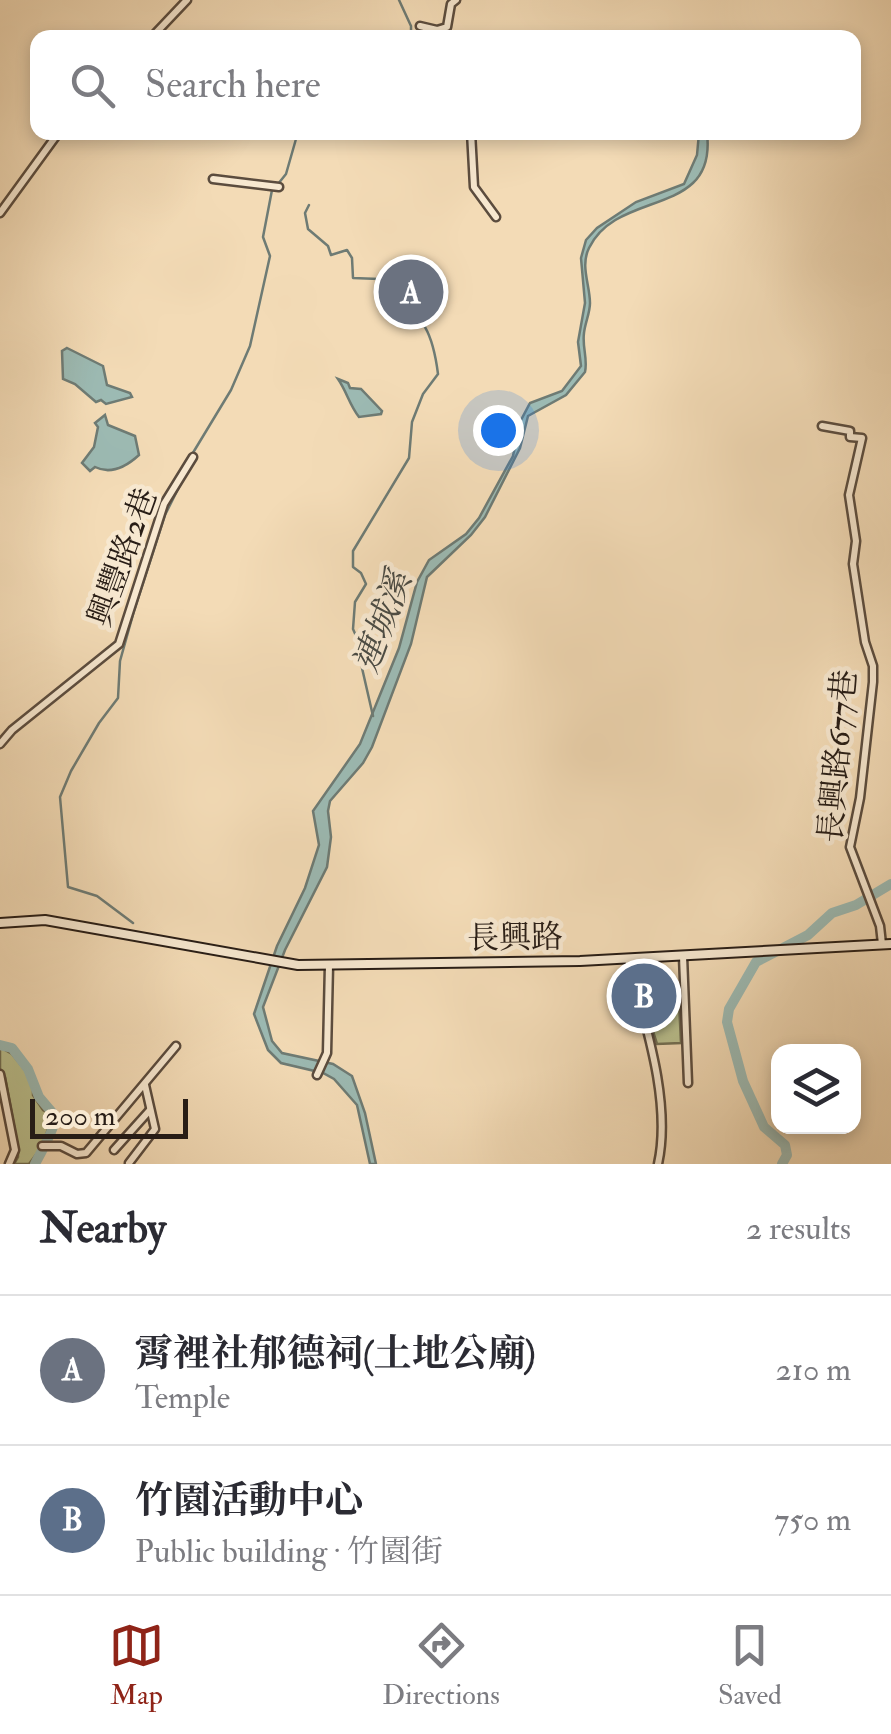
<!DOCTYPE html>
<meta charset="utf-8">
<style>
:root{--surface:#fff;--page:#f2f2f3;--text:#2b2b33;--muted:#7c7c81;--line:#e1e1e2;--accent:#8f2418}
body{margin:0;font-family:"IM FELL Double Pica","Noto Serif TC",serif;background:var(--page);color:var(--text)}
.controls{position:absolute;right:30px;bottom:30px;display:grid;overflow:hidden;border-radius:20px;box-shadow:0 5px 15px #0003}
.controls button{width:90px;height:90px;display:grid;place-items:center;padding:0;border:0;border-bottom:2px solid var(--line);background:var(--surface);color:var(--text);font:50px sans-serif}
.scale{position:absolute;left:30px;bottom:25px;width:158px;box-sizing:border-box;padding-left:10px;border:5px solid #281d16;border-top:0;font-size:28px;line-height:35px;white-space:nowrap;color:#281d16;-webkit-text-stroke:8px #f7e8d0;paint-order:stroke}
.you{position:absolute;left:498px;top:430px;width:35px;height:35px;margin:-25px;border:8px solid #fff;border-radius:50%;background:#1a73e8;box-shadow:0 0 0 15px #1a73e833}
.badge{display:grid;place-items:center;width:65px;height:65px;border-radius:50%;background:var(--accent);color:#fff;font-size:32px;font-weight:700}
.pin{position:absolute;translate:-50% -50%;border:5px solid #fff;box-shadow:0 2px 10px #0006}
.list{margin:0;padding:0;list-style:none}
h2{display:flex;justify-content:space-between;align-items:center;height:130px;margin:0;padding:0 40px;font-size:42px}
h2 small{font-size:32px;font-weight:400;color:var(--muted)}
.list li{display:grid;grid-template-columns:65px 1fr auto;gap:30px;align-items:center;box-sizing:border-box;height:150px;padding:0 40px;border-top:2px solid var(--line)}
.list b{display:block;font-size:38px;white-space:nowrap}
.list p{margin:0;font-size:32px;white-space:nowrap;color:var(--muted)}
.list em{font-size:32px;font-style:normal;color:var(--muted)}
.icon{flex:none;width:55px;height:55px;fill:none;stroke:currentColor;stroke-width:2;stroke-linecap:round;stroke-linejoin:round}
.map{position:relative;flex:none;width:891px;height:1164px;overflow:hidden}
.search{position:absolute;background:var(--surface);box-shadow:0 5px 15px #0003;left:30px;right:30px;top:30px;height:110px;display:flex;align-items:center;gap:25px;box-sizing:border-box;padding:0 35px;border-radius:20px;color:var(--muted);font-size:38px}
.sheet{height:430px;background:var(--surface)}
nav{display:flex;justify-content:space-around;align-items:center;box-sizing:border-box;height:140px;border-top:2px solid var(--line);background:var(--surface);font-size:28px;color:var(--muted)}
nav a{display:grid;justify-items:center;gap:5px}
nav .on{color:var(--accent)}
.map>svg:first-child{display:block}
.green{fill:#bac08e;stroke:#716e52;stroke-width:2.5}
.water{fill:#9cbab3;stroke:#6e7b74;stroke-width:2.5}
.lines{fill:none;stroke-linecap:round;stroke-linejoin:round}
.stream{stroke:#6e7b74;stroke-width:2.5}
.river{stroke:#9cbab3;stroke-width:10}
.street-casing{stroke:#5b4c3e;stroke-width:11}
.secondary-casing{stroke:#281d16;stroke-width:12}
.street{stroke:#f7e8d0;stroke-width:6}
.secondary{stroke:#f7e8d0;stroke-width:8}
.labels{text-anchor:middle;stroke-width:9;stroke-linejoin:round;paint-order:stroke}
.street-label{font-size:32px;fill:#281d16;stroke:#f7e8d0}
.water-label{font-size:35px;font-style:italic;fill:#4b4c45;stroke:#f7e8d0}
</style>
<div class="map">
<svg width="891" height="1164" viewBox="0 0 891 1164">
<rect width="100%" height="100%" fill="#f3dbb6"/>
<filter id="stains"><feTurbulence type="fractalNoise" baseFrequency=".002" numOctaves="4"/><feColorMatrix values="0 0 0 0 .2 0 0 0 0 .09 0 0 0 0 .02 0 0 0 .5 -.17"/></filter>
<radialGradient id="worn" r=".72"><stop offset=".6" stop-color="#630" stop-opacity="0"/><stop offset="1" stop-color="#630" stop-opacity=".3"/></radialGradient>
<g class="green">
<path d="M 679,1002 L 681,1043 L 657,1044 L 644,1003 Z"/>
<path d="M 0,1047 L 12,1054 L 33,1080 L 33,1095 L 43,1110 L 53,1116 L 41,1148 L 29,1164 L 14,1164 L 18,1157 L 18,1147 L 5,1077 L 0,1069 Z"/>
</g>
<g class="water">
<path d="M 699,133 L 707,133 C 717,219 618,188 589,248 C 580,266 590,285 590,303 C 590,313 585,323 584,333 C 582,347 588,359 585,372 L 566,395 L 528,416 L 520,448 L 485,517 L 471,535 L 427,577 L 411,644 L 372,747 L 363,763 L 330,801 L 328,811 L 331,837 L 327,867 L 285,950 L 263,1007 L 272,1041 L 282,1053 L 333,1064 L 352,1076 L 365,1113 L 376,1164 L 370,1164 L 357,1105 L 334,1079 L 323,1073 L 281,1063 L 268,1050 L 254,1014 L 277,946 L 305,888 L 319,845 L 313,811 L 360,744 L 399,648 L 417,582 L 429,560 L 466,534 L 479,518 L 513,456 L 520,422 L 530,403 L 562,391 L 581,366 L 578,342 L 585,303 L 581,258 L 586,240 L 597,228 L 636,202 L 684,184 L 697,155 Z"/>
<path d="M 67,348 L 103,366 L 107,385 L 130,393 L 132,397 L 106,404 L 101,400 L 96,402 L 75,384 L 63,379 L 62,351 Z"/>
<path d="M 338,379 L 348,383 L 350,388 L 361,389 L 382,411 L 381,414 L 359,417 C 349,404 347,392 338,379 Z"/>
<path d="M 105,415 L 108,425 L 135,436 L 139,455 C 127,466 111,475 95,467 L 90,471 L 82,463 L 94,447 L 98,427 L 95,423 Z"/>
</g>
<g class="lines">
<g class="stream">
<path d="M 399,0 L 411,26 L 411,38"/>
<path d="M 278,184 L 286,174 L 296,139 L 319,132"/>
<path d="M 309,205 L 305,213 L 308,229 L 328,246 L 331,255 L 347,250 L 352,258 L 353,278 L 379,279 C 417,317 431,318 438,374 L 423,394 L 412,422 L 409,458 L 353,551 L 353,567 L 361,573 L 366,584 L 355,602 L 353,629 L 361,647 L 362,668 L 373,716"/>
<path d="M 188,461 L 231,390 L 250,346 L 270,256 L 263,237 L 272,190"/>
<path d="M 133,923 L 97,896 L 68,887 L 60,797 L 71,771 L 99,723 L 118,698 L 120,661 L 134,611 L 165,515 L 188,469"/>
</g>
<g class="river">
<path d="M 0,1045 L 12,1048 L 28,1069 L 39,1097 L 56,1117 C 52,1135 43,1148 35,1164"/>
<path d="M 782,1164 L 787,1155 L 785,1145 L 764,1127 L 743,1081 L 727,1022 L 729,1009 L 756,962 L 808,935 L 832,913 L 856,905 L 891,884"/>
</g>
<g class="street-casing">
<g id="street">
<path d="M 420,26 L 437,30 L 447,27 L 451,4 L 456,0"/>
<path d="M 151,38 L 187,0"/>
<path d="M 471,132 L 474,187 L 496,217"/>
<path d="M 213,179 L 279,187"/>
<path d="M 0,213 L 59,132"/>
<path d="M 822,426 L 850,431 L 850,437 L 862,438 L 849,495 L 856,541 L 853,564 L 865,642 L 873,666 L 873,682 L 860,798 L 850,847 L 880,926 L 882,944"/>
<path d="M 0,744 L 12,730 L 119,644 L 164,504 L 193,457"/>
<path d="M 683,956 L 688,1083"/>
<path d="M 628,959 C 644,1020 672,1101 658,1164"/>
<path d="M 0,1074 L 15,1150 L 9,1164"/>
<path d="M 317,1075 L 327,1053 L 329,965"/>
<path d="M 42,1146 L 61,1146 L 77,1154 L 86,1153 L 176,1046"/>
<path d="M 114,1150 L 150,1110"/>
<path d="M 129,1163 L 155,1129 L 145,1085"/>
</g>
</g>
<g class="secondary-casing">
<path id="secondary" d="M 0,923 L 45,920 L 298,965 L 580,961 L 891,944"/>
</g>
<use href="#street" class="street"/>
<use href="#secondary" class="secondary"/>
</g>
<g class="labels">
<g class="street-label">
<text transform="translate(122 557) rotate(-70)" y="11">興豐路2巷</text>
<text transform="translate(837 756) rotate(-85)" y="11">長興路677巷</text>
<text transform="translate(515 937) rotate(-1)" y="11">長興路</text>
</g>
<g class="water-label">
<text transform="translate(382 622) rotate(-70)" y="12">連城溪</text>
</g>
</g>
<rect width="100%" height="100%" filter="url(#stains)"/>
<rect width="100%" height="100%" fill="url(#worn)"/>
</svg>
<div class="controls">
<button><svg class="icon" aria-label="layers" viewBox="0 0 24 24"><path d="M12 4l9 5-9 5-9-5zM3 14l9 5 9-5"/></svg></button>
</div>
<div class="scale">200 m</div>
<div class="you"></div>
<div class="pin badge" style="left:411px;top:292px;background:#6b7280">A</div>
<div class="pin badge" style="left:644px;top:996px;background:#5c6f8a">B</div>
<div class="search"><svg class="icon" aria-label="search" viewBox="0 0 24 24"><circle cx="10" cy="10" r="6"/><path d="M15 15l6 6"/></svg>Search here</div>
</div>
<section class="sheet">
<h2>Nearby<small>2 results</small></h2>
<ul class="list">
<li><span class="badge" style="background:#6b7280">A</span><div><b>霄裡社郁德祠(土地公廟)</b><p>Temple</p></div><em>210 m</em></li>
<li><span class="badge" style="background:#5c6f8a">B</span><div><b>竹園活動中心</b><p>Public building · 竹園街</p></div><em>750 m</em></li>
</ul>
</section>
<nav>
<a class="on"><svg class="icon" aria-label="map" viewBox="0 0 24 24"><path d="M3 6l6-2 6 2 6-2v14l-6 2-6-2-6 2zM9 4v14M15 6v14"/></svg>Map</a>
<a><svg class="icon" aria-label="directions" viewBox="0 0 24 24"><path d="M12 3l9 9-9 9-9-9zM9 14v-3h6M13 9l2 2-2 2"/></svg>Directions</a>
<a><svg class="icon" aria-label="saved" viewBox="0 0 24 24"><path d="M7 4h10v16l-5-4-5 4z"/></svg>Saved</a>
</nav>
